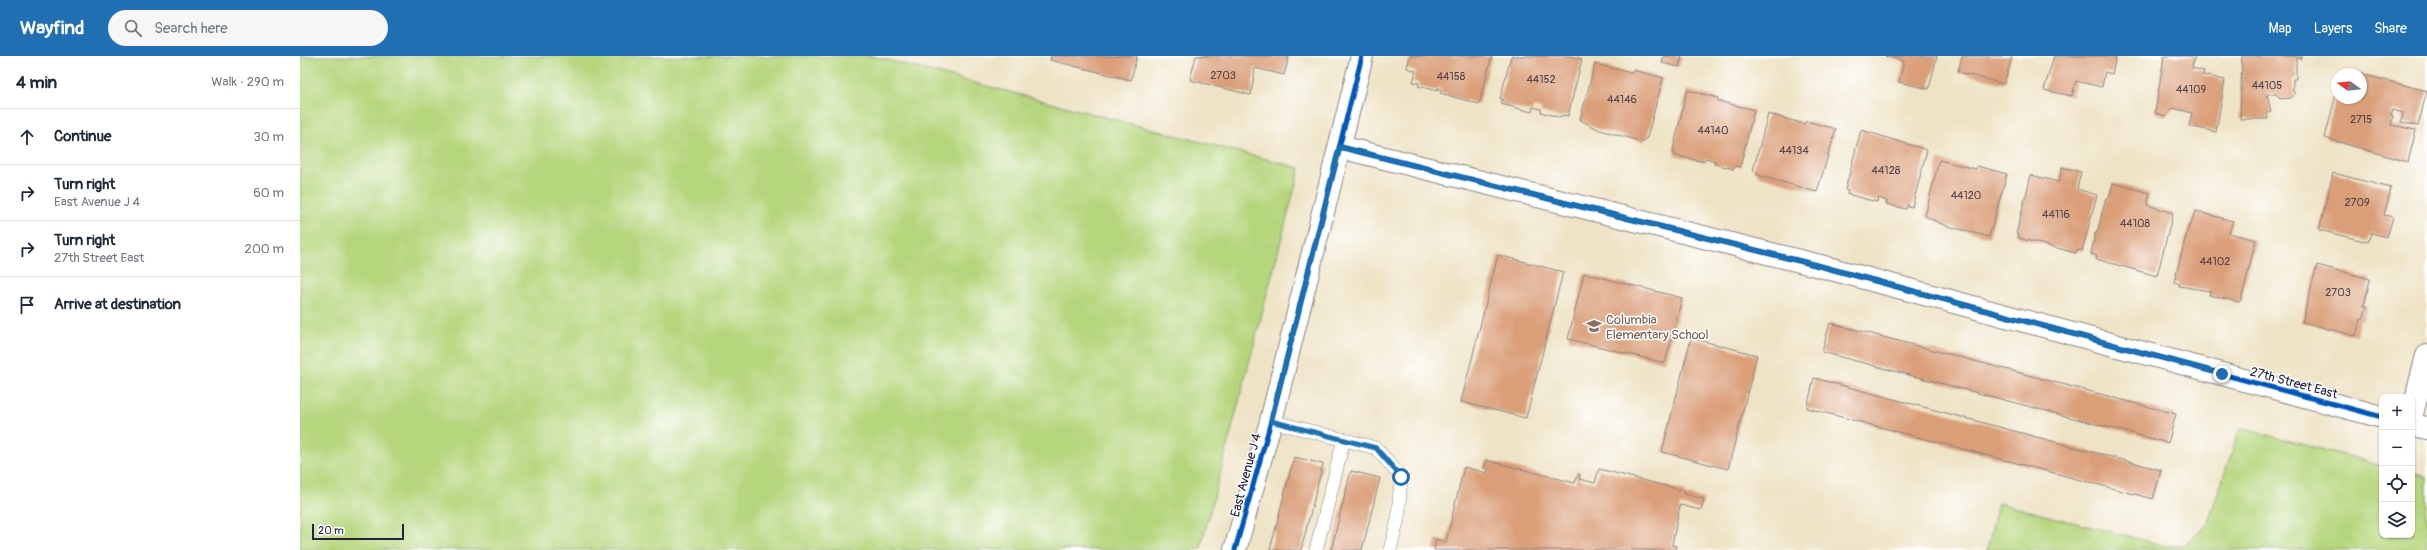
<!DOCTYPE html>
<meta charset="utf-8">
<style>
:root{--surface:#fff;--page:#f6f6f7;--text:#1f2937;--muted:#747a83;--line:#e0e1e3;--accent:#1f6fb2}
body{margin:0;font-family:Pangolin,sans-serif;background:var(--page);color:var(--text)}
.controls{position:absolute;right:12px;bottom:12px;display:grid;overflow:hidden;border-radius:8px;box-shadow:0 1px 3px #0004}
.controls button{width:36px;height:36px;display:grid;place-items:center;padding:0;border:0;border-bottom:1px solid var(--line);background:var(--surface);color:var(--text);font:20px sans-serif}
.compass{position:absolute;left:2031px;top:12px;width:36px;height:36px;border-radius:50%;background:var(--surface);box-shadow:0 1px 3px #0004;rotate:285deg}
.scale{position:absolute;left:12px;bottom:10px;width:92px;box-sizing:border-box;padding-left:4px;border:2px solid #22223b;border-top:0;font-size:11px;line-height:14px;white-space:nowrap;color:#22223b;-webkit-text-stroke:3px #fff;paint-order:stroke}
.stop{position:absolute;width:12px;height:12px;margin:-9px;border:3px solid #1f6fb2;border-radius:50%;background:#fff}
.stop.end{background:#1f6fb2;border-color:#fff;box-shadow:0 1px 4px #0008}
.list{margin:0;padding:0;list-style:none}
h2{display:flex;justify-content:space-between;align-items:center;height:52px;margin:0;padding:0 16px;font-size:17px}
h2 small{font-size:13px;font-weight:400;color:var(--muted)}
.list li{display:grid;grid-template-columns:26px 1fr auto;gap:12px;align-items:center;box-sizing:border-box;height:56px;padding:0 16px;border-top:1px solid var(--line)}
.list b{display:block;font-size:15px;white-space:nowrap}
.list p{margin:0;font-size:13px;white-space:nowrap;color:var(--muted)}
.list em{font-size:13px;font-style:normal;color:var(--muted)}
.icon{flex:none;width:22px;height:22px;fill:none;stroke:currentColor;stroke-width:2;stroke-linecap:round;stroke-linejoin:round}
.map{position:relative;flex:none;width:2127px;height:494px;overflow:hidden}
header{display:flex;align-items:center;gap:24px;box-sizing:border-box;height:56px;padding:0 20px;background:var(--accent);color:#fff}
header strong{font-size:19px}
nav{display:flex;gap:22px;margin-inline-start:auto;font-size:14px}
.search{width:280px;height:36px;background:var(--page);display:flex;align-items:center;gap:10px;box-sizing:border-box;padding:0 14px;border-radius:22px;color:var(--muted);font-size:15px}
main{display:flex}
aside{flex:1;background:var(--surface)}
.map>svg:first-child{display:block}
.green{fill:#b6d67d;stroke:#6c7c5c}
.building{fill:#da9e78}
.lines{fill:none;stroke-linecap:round;stroke-linejoin:round}
.service-casing{stroke:#888280;stroke-width:14}
.minor-casing{stroke:#888280;stroke-width:24}
.service{stroke:#fff;stroke-width:13}
.minor{stroke:#fff;stroke-width:22}
.cycleway-casing{stroke:#fff;stroke-width:8}
.cycleway{stroke:#0057b8;stroke-width:5}
.route{stroke:#1f6fb2;stroke-width:5}
.labels{text-anchor:middle;stroke-width:3;stroke-linejoin:round;paint-order:stroke}
.number-label{font-size:11px;fill:#50414a}
.education-label{font-size:13px;fill:#785e54;stroke:#fff;text-anchor:start}
.street-label{font-size:13px;fill:#22223b;stroke:#fff}
</style>
<header>
<strong>Wayfind</strong>
<div class="search"><svg class="icon" aria-label="search" viewBox="0 0 24 24"><circle cx="10" cy="10" r="6"/><path d="M15 15l6 6"/></svg>Search here</div>
<nav><a>Map</a><a>Layers</a><a>Share</a></nav>
</header>
<main>
<aside>
<h2>4 min<small>Walk · 290 m</small></h2>
<ul class="list">
<li><svg class="icon" aria-label="ahead" viewBox="0 0 24 24"><path d="M12 20V5M6 11l6-6 6 6"/></svg><div><b>Continue</b></div><em>30 m</em></li>
<li><svg class="icon" aria-label="right" viewBox="0 0 24 24"><path d="M7 20v-9h11M14 6l5 5-5 5"/></svg><div><b>Turn right</b><p>East Avenue J 4</p></div><em>60 m</em></li>
<li><svg class="icon" aria-label="right" viewBox="0 0 24 24"><path d="M7 20v-9h11M14 6l5 5-5 5"/></svg><div><b>Turn right</b><p>27th Street East</p></div><em>200 m</em></li>
<li><svg class="icon" aria-label="arrive" viewBox="0 0 24 24"><path d="M6 21V4h12l-3 4 3 4H6"/></svg><div><b>Arrive at destination</b></div></li>
</ul>
</aside>
<div class="map">
<svg width="2127" height="494" viewBox="0 0 2127 494">
<rect width="100%" height="100%" fill="#fff"/>
<filter id="ink" filterUnits="userSpaceOnUse"><feTurbulence type="fractalNoise" baseFrequency=".025" numOctaves="2"/><feDisplacementMap in="SourceGraphic" scale="8" xChannelSelector="R" yChannelSelector="G"/><feConvolveMatrix kernelMatrix="1 2 1 2 8 2 1 2 1" color-interpolation-filters="sRGB"/></filter>
<filter id="wash" filterUnits="userSpaceOnUse"><feTurbulence type="fractalNoise" baseFrequency=".012" numOctaves="4" result="noise"/><feDisplacementMap in="SourceGraphic" scale="16" xChannelSelector="R" yChannelSelector="G"/><feGaussianBlur stdDeviation="0.9" result="paint"/><feColorMatrix in="noise" values="0 0 0 0 0 0 0 0 0 0 0 0 0 0 0 0 0 1.4 0 .05"/><feComposite in="paint" operator="in"/></filter>
<g filter="url(#wash)">
<rect width="100%" height="100%" fill="#eee3c5"/>
<g class="green">
<path d="M 0,0 L 572,0 L 1000,112 L 900,494 L 0,494 Z"/>
<path d="M 1940,372 L 2082,409 L 2082,479 L 2112,479 L 2112,417 L 2127,421 L 2127,494 L 1687,494 L 1698,447 L 1866,490 L 1885,489 L 1907,469 Z"/>
</g>
<g id="blocks">
<g class="building">
<path d="M 751,0 L 837,0 L 831,24 L 750,4 Z"/>
<path d="M 896,0 L 989,0 L 984,19 L 955,12 L 951,39 L 890,24 Z"/>
<path d="M 1110,0 L 1192,0 L 1179,48 L 1140,37 L 1141,33 L 1138,32 L 1137,35 L 1118,30 L 1119,27 L 1113,26 L 1116,15 L 1107,12 Z"/>
<path d="M 1211,0 L 1270,0 L 1282,3 L 1268,60 L 1262,59 L 1261,62 L 1241,56 L 1241,53 L 1233,51 L 1232,56 L 1201,48 L 1203,43 L 1200,43 Z"/>
<path d="M 1364,0 L 1382,0 L 1379,11 L 1362,7 Z"/>
<path d="M 1585,0 L 1637,0 L 1629,33 L 1599,26 L 1604,5 Z"/>
<path d="M 1662,0 L 1712,0 L 1704,28 L 1658,16 Z"/>
<path d="M 1754,0 L 1816,0 L 1812,18 L 1805,16 L 1802,31 L 1776,25 L 1772,40 L 1744,34 Z"/>
<path d="M 1864,0 L 1895,0 L 1892,12 L 1904,15 L 1903,19 L 1925,24 L 1916,76 L 1889,70 L 1892,57 L 1873,52 L 1866,60 L 1855,57 Z"/>
<path d="M 1942,0 L 2002,0 L 2002,3 L 1996,2 L 1996,23 L 1993,23 L 1993,35 L 1995,38 L 1991,42 L 1981,43 L 1976,38 L 1967,38 L 1971,56 L 1967,57 L 1968,63 L 1940,63 Z"/>
<path d="M 1295,8 L 1332,17 L 1333,14 L 1363,22 L 1347,82 L 1345,82 L 1344,86 L 1300,74 L 1280,64 Z"/>
<path d="M 2061,18 L 2127,35 L 2118,70 L 2101,66 L 2103,57 L 2093,54 L 2091,60 L 2093,61 L 2091,69 L 2116,74 L 2108,106 L 2025,82 L 2036,38 L 2037,42 L 2061,42 Z"/>
<path d="M 1387,34 L 1418,42 L 1418,45 L 1454,54 L 1440,111 L 1435,110 L 1434,113 L 1414,108 L 1415,105 L 1405,102 L 1404,106 L 1374,99 L 1375,95 L 1373,94 Z"/>
<path d="M 1468,58 L 1505,68 L 1506,65 L 1536,73 L 1517,136 L 1457,119 L 1458,116 L 1453,115 Z"/>
<path d="M 1561,74 L 1627,94 L 1612,151 L 1607,150 L 1606,153 L 1586,148 L 1587,145 L 1578,142 L 1577,146 L 1547,138 L 1548,135 L 1545,134 Z"/>
<path d="M 1639,104 L 1676,113 L 1677,110 L 1707,118 L 1689,181 L 1644,169 L 1625,160 Z"/>
<path d="M 1762,111 L 1781,116 L 1777,133 L 1797,139 L 1782,195 L 1777,194 L 1776,197 L 1718,182 L 1719,179 L 1716,178 L 1731,119 L 1759,126 Z"/>
<path d="M 2033,117 L 2091,132 L 2084,159 L 2093,161 L 2087,181 L 2071,177 L 2068,186 L 2019,174 Z"/>
<path d="M 1813,127 L 1850,137 L 1847,149 L 1873,157 L 1857,220 L 1796,203 L 1797,200 L 1791,198 L 1795,177 L 1797,177 L 1806,142 L 1809,143 Z"/>
<path d="M 1895,155 L 1933,165 L 1929,177 L 1956,184 L 1941,244 L 1938,246 L 1909,239 L 1910,235 L 1879,230 L 1880,228 L 1874,226 L 1889,169 L 1891,169 Z"/>
<path d="M 1198,199 L 1263,216 L 1226,362 L 1161,346 Z"/>
<path d="M 2017,209 L 2070,223 L 2064,250 L 2067,250 L 2063,264 L 2060,263 L 2056,280 L 2002,266 Z"/>
<path d="M 1284,217 L 1382,242 L 1365,307 L 1268,283 Z"/>
<path d="M 1530,267 L 1876,358 L 1868,387 L 1522,296 Z"/>
<path d="M 1391,282 L 1457,299 L 1428,413 L 1362,396 Z"/>
<path d="M 1514,322 L 1861,414 L 1853,443 L 1507,352 Z"/>
<path d="M 994,401 L 1023,408 L 1001,494 L 970,494 Z"/>
<path d="M 1186,404 L 1275,427 L 1278,418 L 1280,418 L 1279,423 L 1295,427 L 1299,413 L 1385,435 L 1384,438 L 1404,443 L 1401,454 L 1380,449 L 1372,489 L 1377,490 L 1376,494 L 1134,494 L 1136,483 L 1146,486 L 1164,411 L 1187,417 L 1188,413 L 1184,412 Z"/>
<path d="M 1051,415 L 1080,422 L 1062,494 L 1031,494 Z"/>
</g>
</g>
</g>
<g filter="url(#ink)">
<use href="#blocks" fill-opacity="0" stroke="#888280" stroke-width="1"/>
<g class="lines">
<g class="service-casing">
<g id="service">
<path d="M 971,365 L 1076,392 L 1101,421 L 1098,463 L 1090,494"/>
<path d="M 1016,494 L 1044,383"/>
</g>
</g>
<g class="minor-casing">
<g id="minor">
<path d="M 1040,91 L 1520,210 L 2082,361"/>
<path d="M 2112,358 L 2127,300"/>
<path d="M 2112,369 L 2127,372"/>
<path d="M 935,494 L 971,365 L 1062,0"/>
</g>
</g>
<use href="#service" class="service"/>
<use href="#minor" class="minor"/>
<g class="cycleway-casing">
<g id="cycleway">
<path d="M 1040,91 L 1520,210 L 2082,361"/>
<path d="M 935,494 L 971,365 L 1062,0"/>
</g>
</g>
<use href="#cycleway" class="cycleway"/>
</g>
</g>
<g class="lines" filter="url(#ink)">
<path class="route" d="M 1101,421 L 1076,392 L 971,365 L 1040,91 L 1520,210 L 1922,318"/>
</g>
<defs>
<g id="school-bare" transform="scale(1.2)"><path d="M0-5L7-2L0 1L-7-2ZM-4 1L0 2.5L4 1V4Q0 6-4 4Z" fill="#8d6e63" stroke="#fff" stroke-width="2.5" paint-order="stroke"/></g>
</defs>
<g fill-rule="evenodd">
<use href="#school-bare" x="1294" y="270"/>
</g>
<g class="labels">
<g class="number-label">
<text x="923" y="23">2703</text>
<text x="1151" y="24">44158</text>
<text x="1241" y="27">44152</text>
<text x="1967" y="33">44105</text>
<text x="1891" y="37">44109</text>
<text x="1322" y="47">44146</text>
<text x="2061" y="67">2715</text>
<text x="1413" y="78">44140</text>
<text x="1494" y="98">44134</text>
<text x="1586" y="118">44128</text>
<text x="1666" y="143">44120</text>
<text x="2057" y="150">2709</text>
<text x="1756" y="162">44116</text>
<text x="1835" y="171">44108</text>
<text x="1915" y="209">44102</text>
<text x="2038" y="240">2703</text>
</g>
<g class="education-label">
<text x="1306" y="268">Columbia<tspan x="1306" dy="15">Elementary School</tspan></text>
</g>
<g class="street-label">
<text transform="translate(1994 326) rotate(15)" y="5">27th Street East</text>
<text transform="translate(945 419) rotate(-75)" y="5">East Avenue J 4</text>
</g>
</g>
</svg>
<div class="controls">
<button>+</button>
<button>−</button>
<button><svg class="icon" aria-label="locate" viewBox="0 0 24 24"><circle cx="12" cy="12" r="6"/><path d="M12 2v4M12 18v4M2 12h4M18 12h4"/></svg></button>
<button><svg class="icon" aria-label="layers" viewBox="0 0 24 24"><path d="M12 4l9 5-9 5-9-5zM3 14l9 5 9-5"/></svg></button>
</div>
<svg class="compass" viewBox="-18 -18 36 36"><path d="M0-13l5 13h-10z" fill="#e53935"/><path d="M0 13l5-13h-10z" fill="#747a83"/></svg>
<div class="scale">20 m</div>
<div class="stop" style="left:1101px;top:421px"></div>
<div class="stop end" style="left:1922px;top:318px"></div>
</div>
</main>
